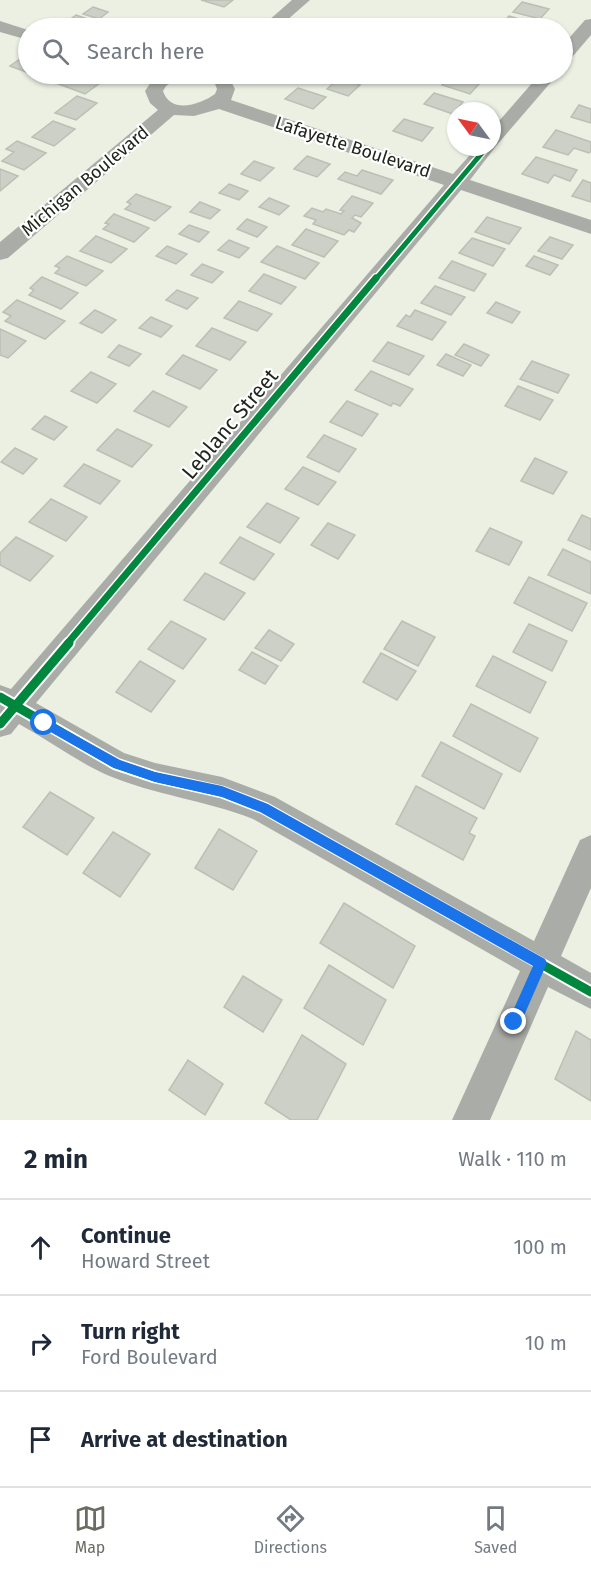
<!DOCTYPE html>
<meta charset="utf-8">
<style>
:root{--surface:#fff;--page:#f6f6f7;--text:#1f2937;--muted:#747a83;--line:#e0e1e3;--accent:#686c62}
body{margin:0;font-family:"Fira Sans",sans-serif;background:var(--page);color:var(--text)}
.compass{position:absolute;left:447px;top:102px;width:54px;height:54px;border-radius:50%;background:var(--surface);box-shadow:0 2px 4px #0004;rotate:303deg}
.stop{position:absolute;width:18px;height:18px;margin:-14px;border:4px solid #1a73e8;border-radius:50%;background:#fff}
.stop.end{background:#1a73e8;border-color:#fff;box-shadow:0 2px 6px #0008}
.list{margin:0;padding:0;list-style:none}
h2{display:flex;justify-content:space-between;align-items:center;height:78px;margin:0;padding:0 24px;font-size:26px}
h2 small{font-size:20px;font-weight:400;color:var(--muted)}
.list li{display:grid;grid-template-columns:39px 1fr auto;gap:18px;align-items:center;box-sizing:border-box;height:96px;padding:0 24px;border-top:2px solid var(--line)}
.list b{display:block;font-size:22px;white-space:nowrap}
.list p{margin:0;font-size:20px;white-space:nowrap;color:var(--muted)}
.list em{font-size:20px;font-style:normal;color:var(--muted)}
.icon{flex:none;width:33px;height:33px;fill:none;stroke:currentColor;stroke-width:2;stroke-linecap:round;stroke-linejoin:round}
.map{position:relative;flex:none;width:591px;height:1120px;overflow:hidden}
.search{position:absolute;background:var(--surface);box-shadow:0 2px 4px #0004;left:18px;right:18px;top:18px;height:66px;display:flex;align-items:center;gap:15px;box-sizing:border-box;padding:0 21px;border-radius:33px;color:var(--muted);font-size:22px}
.sheet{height:366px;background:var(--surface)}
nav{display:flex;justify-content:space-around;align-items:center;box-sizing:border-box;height:84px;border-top:2px solid var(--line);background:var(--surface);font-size:16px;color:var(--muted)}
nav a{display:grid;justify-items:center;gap:3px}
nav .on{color:var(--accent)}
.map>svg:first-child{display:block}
.building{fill:#ccd0c6;stroke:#bbbfb4;stroke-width:1.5}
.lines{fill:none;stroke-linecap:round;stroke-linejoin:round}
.street{fill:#aaada7;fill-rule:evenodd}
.cycleway-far2-casing{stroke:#fff;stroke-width:8}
.cycleway-far1-casing{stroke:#fff;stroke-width:10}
.cycleway-casing{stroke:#fff;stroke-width:13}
.cycleway-far2{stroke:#00873e;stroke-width:5}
.cycleway-far1{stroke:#00873e;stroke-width:7}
.cycleway{stroke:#00873e;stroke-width:9}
.route{fill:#1a73e8}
.labels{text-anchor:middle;stroke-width:4.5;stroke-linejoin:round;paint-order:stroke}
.far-street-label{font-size:18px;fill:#22251c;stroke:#fff}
.street-label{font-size:21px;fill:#22251c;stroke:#fff}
</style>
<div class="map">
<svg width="591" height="1120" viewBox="0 0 591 1120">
<rect width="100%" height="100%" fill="#ebf0e3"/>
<g class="building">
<path d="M 201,0 L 233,0 L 224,7 Z"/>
<path d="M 522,2 L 549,9 L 540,19 L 513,12 Z"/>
<path d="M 93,7 L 108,12 L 99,19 L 83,14 Z"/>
<path d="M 76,15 L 96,22 L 87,28 L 60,27 Z"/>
<path d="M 509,16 L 536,24 L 532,28 L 509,28 L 500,26 Z"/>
<path d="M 443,21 L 464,27 L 436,28 Z"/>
<path d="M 24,56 L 28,58 L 28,71 L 26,72 L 10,66 Z"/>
<path d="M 69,74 L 75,74 L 100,83 L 85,94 L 56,83 Z"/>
<path d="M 452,74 L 453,74 L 481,82 L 470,94 L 442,85 Z"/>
<path d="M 339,78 L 360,85 L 348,96 L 327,89 Z"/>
<path d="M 298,88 L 326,97 L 313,109 L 285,99 Z"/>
<path d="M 434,93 L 463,102 L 453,114 L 424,104 Z"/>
<path d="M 77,96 L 97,103 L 76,120 L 55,113 Z"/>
<path d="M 579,105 L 591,109 L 591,123 L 571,117 Z"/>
<path d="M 404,119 L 433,128 L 422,141 L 393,131 Z"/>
<path d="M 53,121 L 75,129 L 54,146 L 32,137 Z"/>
<path d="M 556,130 L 591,142 L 591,151 L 589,153 L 574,148 L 568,155 L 543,147 Z"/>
<path d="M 17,141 L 46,153 L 24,170 L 2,161 L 14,152 L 6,149 Z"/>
<path d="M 307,156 L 330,164 L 317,177 L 294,169 Z"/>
<path d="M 536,157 L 577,170 L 570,181 L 554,175 L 548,183 L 522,174 Z"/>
<path d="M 254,161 L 274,168 L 260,181 L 241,174 Z"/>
<path d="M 0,169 L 18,176 L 0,191 Z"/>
<path d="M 362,170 L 393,180 L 381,194 L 338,179 L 345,172 L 357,176 Z"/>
<path d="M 583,180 L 591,183 L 591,202 L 572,196 Z"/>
<path d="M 229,184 L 248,191 L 239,200 L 219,193 Z"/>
<path d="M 136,194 L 171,207 L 155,221 L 125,209 L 131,204 L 127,202 Z"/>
<path d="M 352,196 L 373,203 L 361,217 L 355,215 L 352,218 L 361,223 L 354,232 L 349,230 L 344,235 L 313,224 L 316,220 L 304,216 L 312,208 L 323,212 L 326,209 L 341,214 L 344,211 L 340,210 Z"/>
<path d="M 269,198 L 289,206 L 279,215 L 259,207 Z"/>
<path d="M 200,202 L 220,210 L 210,219 L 190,212 Z"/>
<path d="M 114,214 L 149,228 L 134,242 L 103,229 L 109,224 L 105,223 Z"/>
<path d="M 487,217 L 521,228 L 509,244 L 475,232 Z"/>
<path d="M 247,219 L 267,227 L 257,237 L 237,229 Z"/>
<path d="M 189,225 L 209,232 L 199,242 L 179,234 Z"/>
<path d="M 306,229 L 338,241 L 324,257 L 292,245 Z"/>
<path d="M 96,236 L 127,249 L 111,263 L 80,251 Z"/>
<path d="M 550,237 L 573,245 L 562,259 L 538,251 Z"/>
<path d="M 472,238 L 505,249 L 493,266 L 459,253 Z"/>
<path d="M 229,240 L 249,248 L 239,258 L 218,250 Z"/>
<path d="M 167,246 L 187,254 L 176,264 L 156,256 Z"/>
<path d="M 277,246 L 319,263 L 305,279 L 261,262 Z"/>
<path d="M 67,256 L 103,271 L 86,286 L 55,273 L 60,268 L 55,266 Z"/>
<path d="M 534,256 L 558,265 L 550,275 L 526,266 Z"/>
<path d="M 452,261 L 486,274 L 474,291 L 439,278 Z"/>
<path d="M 202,264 L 223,272 L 212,283 L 191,275 Z"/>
<path d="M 264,274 L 296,287 L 281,304 L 249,291 Z"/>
<path d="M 42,277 L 78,293 L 61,309 L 29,295 L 34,290 L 30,288 Z"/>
<path d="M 435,286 L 465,297 L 451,315 L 421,303 Z"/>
<path d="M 177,290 L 198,298 L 187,309 L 166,300 Z"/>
<path d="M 17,300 L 65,321 L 45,339 L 5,321 L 11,316 L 3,312 Z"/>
<path d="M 239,301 L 272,314 L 257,331 L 224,318 Z"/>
<path d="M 496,302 L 520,312 L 512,323 L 487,313 Z"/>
<path d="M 95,310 L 116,320 L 102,333 L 80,323 Z"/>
<path d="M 415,310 L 446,322 L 432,340 L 397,326 L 406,315 L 410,317 Z"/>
<path d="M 151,317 L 172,326 L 161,337 L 139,328 Z"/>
<path d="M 212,328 L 246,342 L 230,360 L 196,346 Z"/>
<path d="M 0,329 L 26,341 L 8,358 L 0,355 Z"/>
<path d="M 388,342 L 424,356 L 409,375 L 373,361 Z"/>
<path d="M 464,344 L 489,355 L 481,366 L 455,355 Z"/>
<path d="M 119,345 L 141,354 L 129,366 L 108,357 Z"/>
<path d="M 446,354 L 471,365 L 463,376 L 437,365 Z"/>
<path d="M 183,355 L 217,370 L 200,389 L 166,374 Z"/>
<path d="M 532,361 L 569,375 L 558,393 L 520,379 Z"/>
<path d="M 371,371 L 413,389 L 400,406 L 393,403 L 391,406 L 355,390 Z"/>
<path d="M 91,372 L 116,384 L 97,403 L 71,391 Z"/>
<path d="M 518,386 L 553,400 L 540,420 L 505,406 Z"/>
<path d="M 153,391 L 187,407 L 169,427 L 134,411 Z"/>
<path d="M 347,401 L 378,414 L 362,436 L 330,422 Z"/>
<path d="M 45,416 L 67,427 L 54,440 L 32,429 Z"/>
<path d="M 117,429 L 152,445 L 132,467 L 97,450 Z"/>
<path d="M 324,435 L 356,449 L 339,472 L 307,457 Z"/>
<path d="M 15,448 L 37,459 L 23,474 L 1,462 Z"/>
<path d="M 535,458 L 567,472 L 553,494 L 521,481 Z"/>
<path d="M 84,464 L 120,481 L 100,504 L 64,486 Z"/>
<path d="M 303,467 L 336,482 L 318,505 L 285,489 Z"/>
<path d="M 51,499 L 87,517 L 66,541 L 29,522 Z"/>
<path d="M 267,503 L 299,518 L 280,543 L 247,527 Z"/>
<path d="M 582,515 L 591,519 L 591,550 L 568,540 Z"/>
<path d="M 328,523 L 355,535 L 338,559 L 311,545 Z"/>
<path d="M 490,528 L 522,542 L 509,565 L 476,551 Z"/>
<path d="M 16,537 L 53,556 L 30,581 L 0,565 L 0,553 Z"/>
<path d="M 240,537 L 274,554 L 254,580 L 220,563 Z"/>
<path d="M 563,549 L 591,562 L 591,594 L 548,575 Z"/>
<path d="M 205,573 L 245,593 L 224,620 L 184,600 Z"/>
<path d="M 529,577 L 587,603 L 572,631 L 514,603 Z"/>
<path d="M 171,621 L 206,639 L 183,669 L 148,649 Z"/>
<path d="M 402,621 L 435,637 L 418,666 L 384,649 Z"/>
<path d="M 529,624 L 567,641 L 552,671 L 513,652 Z"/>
<path d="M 269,630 L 294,644 L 281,661 L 255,648 Z"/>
<path d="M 252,652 L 278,666 L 265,684 L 239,670 Z"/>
<path d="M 381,653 L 416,671 L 397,700 L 363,682 Z"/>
<path d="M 493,656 L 546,682 L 530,713 L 476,686 Z"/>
<path d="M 140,661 L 175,681 L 151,712 L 116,692 Z"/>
<path d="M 471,704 L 538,738 L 520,772 L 453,736 Z"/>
<path d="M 441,742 L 502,774 L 484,809 L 422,776 Z"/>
<path d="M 416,786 L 477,818 L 469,833 L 475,836 L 463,860 L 396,824 Z"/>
<path d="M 50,792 L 94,818 L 67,855 L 23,827 Z"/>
<path d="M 219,829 L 257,851 L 233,890 L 195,868 Z"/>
<path d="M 113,832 L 150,854 L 120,897 L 83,873 Z"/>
<path d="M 344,903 L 415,946 L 393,988 L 320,943 Z"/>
<path d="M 329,965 L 386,1000 L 363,1045 L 304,1008 Z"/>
<path d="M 243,976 L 282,1000 L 263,1032 L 224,1007 Z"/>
<path d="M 576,1031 L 591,1040 L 591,1101 L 555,1079 Z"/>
<path d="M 302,1035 L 346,1064 L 317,1120 L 291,1120 L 265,1103 Z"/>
<path d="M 188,1060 L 223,1084 L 205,1115 L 169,1090 Z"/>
</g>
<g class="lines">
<g class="street">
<path d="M 292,0 L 310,0 L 278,28 L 260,28 Z"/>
<path d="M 591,19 L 591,35 L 568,62 L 562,63 L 562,46 L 585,20 Z"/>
<path d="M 0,21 L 28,30 L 28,40 L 0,32 Z"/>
<path d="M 162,74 L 184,74 L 166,86 L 163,91 C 171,115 201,104 215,94 L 217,89 L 215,84 L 199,74 C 216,72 227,72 235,89 L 231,100 L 453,174 L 477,147 L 492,147 L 492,129 L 540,74 L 558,74 L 496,146 L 470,180 L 591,220 L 591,234 L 461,190 L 36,703 L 124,753 L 155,763 L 222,777 L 275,797 L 534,941 L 580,840 L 591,835 L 591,888 L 561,956 L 591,973 L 591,1009 L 548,987 L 490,1120 L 452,1120 L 520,971 L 253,819 C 205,800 154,795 107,775 C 76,761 48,740 19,724 L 11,734 L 0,737 L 0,685 L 11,689 L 444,185 L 219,109 L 194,116 L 174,115 L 8,258 L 0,260 L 0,242 L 158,110 L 150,103 L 145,91 L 153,79 Z"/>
</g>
<g class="cycleway-far2-casing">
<path id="cycleway-far2" d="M 375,280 L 487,147"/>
</g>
<g class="cycleway-far1-casing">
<path id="cycleway-far1" d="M 67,644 L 376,278"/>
</g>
<g class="cycleway-casing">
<g id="cycleway">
<path d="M 0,697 L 116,764 L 155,777 L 222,792 L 264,808 L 591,992"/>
<path d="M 0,724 L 69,643"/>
</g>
</g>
<use href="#cycleway-far2" class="cycleway-far2"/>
<use href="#cycleway-far1" class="cycleway-far1"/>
<use href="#cycleway" class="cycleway"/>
</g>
<path class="route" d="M 44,718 L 120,760 L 155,772 L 222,786 L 268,804 L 545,959 L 547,963 L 519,1027 L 514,1029 L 510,1027 L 508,1022 L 533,966 L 260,812 L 222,797 L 155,782 L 112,767 L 40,726 L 39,723 Z"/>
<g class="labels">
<g class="far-street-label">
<text transform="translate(353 147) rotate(18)" y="6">Lafayette Boulevard</text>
<text transform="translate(85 181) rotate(-40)" y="6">Michigan Boulevard</text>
</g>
<g class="street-label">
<text transform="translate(230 424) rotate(-50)" y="7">Leblanc Street</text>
</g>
</g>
</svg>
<svg class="compass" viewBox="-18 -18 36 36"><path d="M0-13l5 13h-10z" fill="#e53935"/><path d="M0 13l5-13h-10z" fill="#747a83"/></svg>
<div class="stop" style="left:44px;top:723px"></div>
<div class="stop end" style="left:514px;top:1022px"></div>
<div class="search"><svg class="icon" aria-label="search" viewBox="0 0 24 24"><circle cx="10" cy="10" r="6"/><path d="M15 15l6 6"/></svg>Search here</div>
</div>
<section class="sheet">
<h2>2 min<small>Walk · 110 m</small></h2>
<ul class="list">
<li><svg class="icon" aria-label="ahead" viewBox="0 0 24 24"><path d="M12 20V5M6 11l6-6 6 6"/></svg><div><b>Continue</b><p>Howard Street</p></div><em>100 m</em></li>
<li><svg class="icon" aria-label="right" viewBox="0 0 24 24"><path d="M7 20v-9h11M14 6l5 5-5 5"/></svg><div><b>Turn right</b><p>Ford Boulevard</p></div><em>10 m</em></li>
<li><svg class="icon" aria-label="arrive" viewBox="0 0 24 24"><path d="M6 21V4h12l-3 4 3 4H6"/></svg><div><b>Arrive at destination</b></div></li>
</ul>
</section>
<nav>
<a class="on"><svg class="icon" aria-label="map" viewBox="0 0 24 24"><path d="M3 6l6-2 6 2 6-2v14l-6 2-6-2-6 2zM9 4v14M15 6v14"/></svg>Map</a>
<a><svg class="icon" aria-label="directions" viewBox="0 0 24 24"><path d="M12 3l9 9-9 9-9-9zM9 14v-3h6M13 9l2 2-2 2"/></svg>Directions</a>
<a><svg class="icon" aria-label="saved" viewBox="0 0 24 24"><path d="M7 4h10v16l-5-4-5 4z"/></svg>Saved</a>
</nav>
